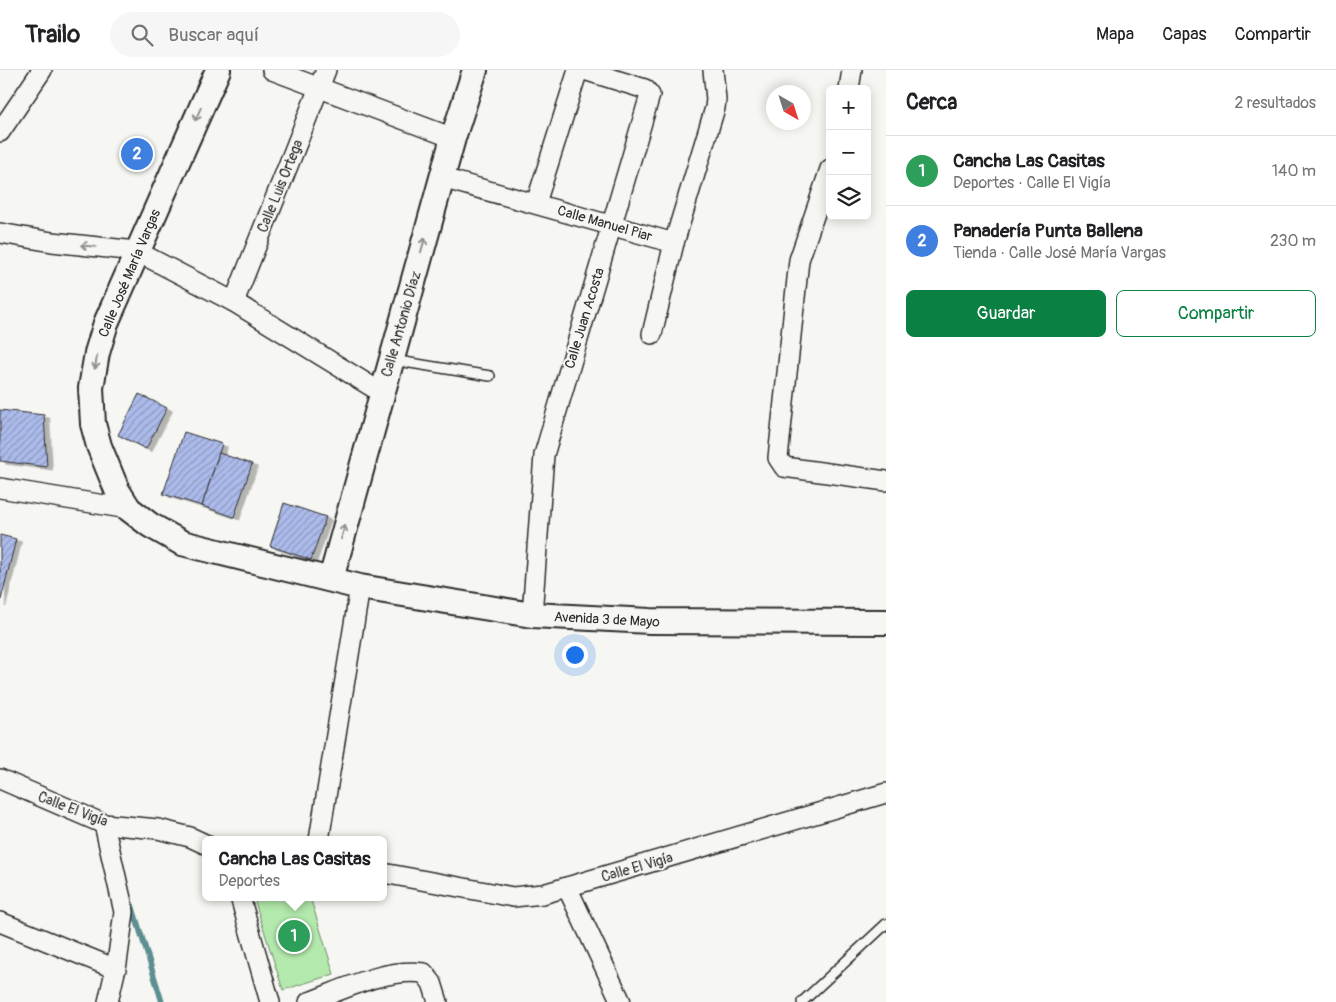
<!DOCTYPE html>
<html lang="es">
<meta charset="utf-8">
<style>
:root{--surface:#fff;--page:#f6f6f6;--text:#202124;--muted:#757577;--line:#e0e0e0;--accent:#0b8043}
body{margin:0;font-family:Pangolin,sans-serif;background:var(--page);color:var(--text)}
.controls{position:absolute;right:15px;top:15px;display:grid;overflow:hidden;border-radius:8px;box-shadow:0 2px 12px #0003}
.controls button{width:45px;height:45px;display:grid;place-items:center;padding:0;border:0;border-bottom:1px solid var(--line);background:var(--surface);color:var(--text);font:25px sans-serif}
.compass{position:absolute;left:766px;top:15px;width:45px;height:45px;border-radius:50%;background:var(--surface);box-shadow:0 2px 12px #0003;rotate:141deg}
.you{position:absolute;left:574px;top:584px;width:18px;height:18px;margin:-12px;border:4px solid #fff;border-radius:50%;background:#1a73e8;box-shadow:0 0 0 8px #1a73e833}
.badge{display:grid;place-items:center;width:32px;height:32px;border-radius:50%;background:var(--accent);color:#fff;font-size:16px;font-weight:700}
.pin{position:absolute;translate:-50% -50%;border:2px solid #fff;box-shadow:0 1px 5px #0006}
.popup{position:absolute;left:202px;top:766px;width:185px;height:65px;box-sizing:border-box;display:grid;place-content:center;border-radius:8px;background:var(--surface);filter:drop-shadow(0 1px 4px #0005);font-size:16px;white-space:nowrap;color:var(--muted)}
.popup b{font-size:19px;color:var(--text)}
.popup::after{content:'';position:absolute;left:50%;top:100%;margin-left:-10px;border:10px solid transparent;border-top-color:var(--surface)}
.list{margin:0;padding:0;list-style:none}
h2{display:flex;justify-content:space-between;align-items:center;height:65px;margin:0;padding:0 20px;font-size:21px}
h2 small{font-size:16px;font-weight:400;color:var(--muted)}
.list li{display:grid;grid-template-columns:32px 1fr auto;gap:15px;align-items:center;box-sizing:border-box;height:70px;padding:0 20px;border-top:1px solid var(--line)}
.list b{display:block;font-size:19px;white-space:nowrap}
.list p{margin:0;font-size:16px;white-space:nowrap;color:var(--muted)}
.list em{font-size:16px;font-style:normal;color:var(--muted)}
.actions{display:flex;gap:10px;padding:15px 20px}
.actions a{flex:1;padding:11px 0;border:1px solid var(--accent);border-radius:8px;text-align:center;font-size:18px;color:var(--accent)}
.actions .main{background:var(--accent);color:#fff}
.icon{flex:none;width:28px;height:28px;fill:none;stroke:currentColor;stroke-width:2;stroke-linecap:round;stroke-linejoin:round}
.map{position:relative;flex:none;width:886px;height:932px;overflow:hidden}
header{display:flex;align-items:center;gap:30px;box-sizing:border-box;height:70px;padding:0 25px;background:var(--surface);border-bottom:1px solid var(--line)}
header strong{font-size:24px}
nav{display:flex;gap:28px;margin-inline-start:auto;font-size:18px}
.search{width:350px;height:45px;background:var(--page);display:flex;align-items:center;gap:12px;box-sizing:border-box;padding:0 18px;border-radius:28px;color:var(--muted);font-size:19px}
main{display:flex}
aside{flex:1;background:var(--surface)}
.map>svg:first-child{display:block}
.grass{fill:#b3e9ac;stroke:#6f8a6c}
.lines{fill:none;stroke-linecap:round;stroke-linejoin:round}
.stream{stroke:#5d8e92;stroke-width:5.5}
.building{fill:url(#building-hatch);stroke:#2b2b2b;filter:url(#shadow)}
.service-casing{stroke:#2b2b2b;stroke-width:12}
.minor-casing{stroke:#2b2b2b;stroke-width:22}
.tertiary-casing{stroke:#2b2b2b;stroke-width:28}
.service{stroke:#f6f6f2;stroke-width:9}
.minor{stroke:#f6f6f2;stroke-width:19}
.tertiary{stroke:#f6f6f2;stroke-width:24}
.oneway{stroke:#90908e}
.labels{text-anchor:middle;stroke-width:4;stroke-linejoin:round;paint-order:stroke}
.street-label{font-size:14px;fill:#2b2b2b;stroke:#f6f6f2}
</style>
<header>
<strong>Trailo</strong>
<div class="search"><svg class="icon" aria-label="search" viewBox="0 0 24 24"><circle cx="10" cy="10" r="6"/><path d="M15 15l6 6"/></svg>Buscar aquí</div>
<nav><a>Mapa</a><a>Capas</a><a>Compartir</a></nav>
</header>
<main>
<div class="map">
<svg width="886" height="932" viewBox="0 0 886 932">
<defs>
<pattern id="building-hatch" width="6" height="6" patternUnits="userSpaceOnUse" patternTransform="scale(1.25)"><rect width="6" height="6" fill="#acbbeb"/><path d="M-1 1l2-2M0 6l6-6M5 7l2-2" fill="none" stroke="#8c98bf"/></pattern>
<filter id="shadow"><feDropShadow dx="5.5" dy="3" stdDeviation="0" flood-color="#0004"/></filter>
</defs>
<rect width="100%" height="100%" fill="#f6f6f2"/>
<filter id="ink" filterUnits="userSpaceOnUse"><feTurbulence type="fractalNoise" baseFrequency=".02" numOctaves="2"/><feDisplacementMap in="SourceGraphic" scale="10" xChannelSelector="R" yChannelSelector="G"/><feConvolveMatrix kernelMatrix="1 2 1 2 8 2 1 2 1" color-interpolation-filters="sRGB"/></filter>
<g filter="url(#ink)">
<path class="grass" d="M 259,827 L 310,827 L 334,904 L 283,920 L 254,829 Z"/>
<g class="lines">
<path class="stream" d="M 132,835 L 162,932"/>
</g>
<g class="building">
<path d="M 139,324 L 167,338 L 146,379 L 118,365 Z"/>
<path d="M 0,340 L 44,345 L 47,397 L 0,391 Z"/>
<path d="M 184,362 L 222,374 L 202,436 L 163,424 Z"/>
<path d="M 219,383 L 252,394 L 234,447 L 202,436 Z"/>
<path d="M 284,433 L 326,447 L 311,490 L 270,476 Z"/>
<path d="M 0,465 L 16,469 L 0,534 Z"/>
</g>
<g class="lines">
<g class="service-casing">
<g id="service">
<path d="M 392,290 L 490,306"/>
<path d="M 802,932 L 886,854"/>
</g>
</g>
<g class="minor-casing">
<g id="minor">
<path d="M 272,0 L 453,68"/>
<path d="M 849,19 L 852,0"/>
<path d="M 0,62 L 42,0"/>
<path d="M 830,99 L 799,190 L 778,388 L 784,397 L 886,411"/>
<path d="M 442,108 L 674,173"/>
<path d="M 536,133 L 578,0"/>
<path d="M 0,163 L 52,172 L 136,181 L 234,232 L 382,323"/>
<path d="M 234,232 L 326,0"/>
<path d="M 652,264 L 674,173 L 715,38 L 716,29 L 713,0"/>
<path d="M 0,418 L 129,439"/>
<path d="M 532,545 L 544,385 L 650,25 L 645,19 L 584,0"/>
<path d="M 0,709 L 104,754 L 158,759 L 190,767 L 205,774"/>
<path d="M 104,754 L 124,842 L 117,893 L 108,932"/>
<path d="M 319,770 L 360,517"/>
<path d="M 383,803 L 513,827 L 543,824 L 886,723"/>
<path d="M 567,817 L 621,932"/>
<path d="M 240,827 L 270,932"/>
<path d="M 0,852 L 116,899"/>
<path d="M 309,932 C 345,919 385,898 424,903 L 432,913 L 438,932"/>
</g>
</g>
<g class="tertiary-casing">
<g id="tertiary">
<path d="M 218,0 L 106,253 L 97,283 L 91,318 L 93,354 L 99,376 L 117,420 L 129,439 L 150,455 L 182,473 L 360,517 L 532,545 L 650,551 L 886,552"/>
<path d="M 331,509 L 453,68 L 475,0"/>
</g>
</g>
<use href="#service" class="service"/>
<use href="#minor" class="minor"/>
<use href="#tertiary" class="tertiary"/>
</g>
<defs><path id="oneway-shaft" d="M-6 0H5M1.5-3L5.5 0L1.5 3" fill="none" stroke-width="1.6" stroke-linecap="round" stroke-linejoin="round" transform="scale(1.25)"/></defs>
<g class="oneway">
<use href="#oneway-shaft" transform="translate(198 44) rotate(114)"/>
<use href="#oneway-shaft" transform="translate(423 175) rotate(-74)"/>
<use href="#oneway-shaft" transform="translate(88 176) rotate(-174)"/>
<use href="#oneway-shaft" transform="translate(96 292) rotate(100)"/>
<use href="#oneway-shaft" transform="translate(343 462) rotate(-75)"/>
</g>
</g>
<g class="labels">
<g class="street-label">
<text transform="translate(280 116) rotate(-68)" y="5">Calle Luis Ortega</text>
<text transform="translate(605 153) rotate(16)" y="5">Calle Manuel Piar</text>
<text transform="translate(129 203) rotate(-67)" y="5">Calle José María Vargas</text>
<text transform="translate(584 248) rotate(-73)" y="5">Calle Juan Acosta</text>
<text transform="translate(401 254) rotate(-74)" y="5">Calle Antonio Díaz</text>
<text transform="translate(607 549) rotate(3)" y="5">Avenida 3 de Mayo</text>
<text transform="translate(73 739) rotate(21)" y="5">Calle El Vigía</text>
<text transform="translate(637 797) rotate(-16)" y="5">Calle El Vigía</text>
</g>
</g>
</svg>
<div class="controls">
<button>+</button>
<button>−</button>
<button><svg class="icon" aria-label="layers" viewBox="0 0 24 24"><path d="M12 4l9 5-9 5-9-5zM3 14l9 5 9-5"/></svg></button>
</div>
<svg class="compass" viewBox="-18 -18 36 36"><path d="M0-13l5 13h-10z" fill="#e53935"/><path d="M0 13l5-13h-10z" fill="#757577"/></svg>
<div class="you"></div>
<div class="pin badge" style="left:294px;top:866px;background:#2e9e5b">1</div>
<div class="popup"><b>Cancha Las Casitas</b>Deportes</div>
<div class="pin badge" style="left:137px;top:84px;background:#3f7fe0">2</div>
</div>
<aside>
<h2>Cerca<small>2 resultados</small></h2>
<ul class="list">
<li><span class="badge" style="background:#2e9e5b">1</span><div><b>Cancha Las Casitas</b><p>Deportes · Calle El Vigía</p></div><em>140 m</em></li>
<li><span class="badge" style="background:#3f7fe0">2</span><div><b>Panadería Punta Ballena</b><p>Tienda · Calle José María Vargas</p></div><em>230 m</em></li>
</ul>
<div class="actions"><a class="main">Guardar</a><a>Compartir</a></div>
</aside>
</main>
